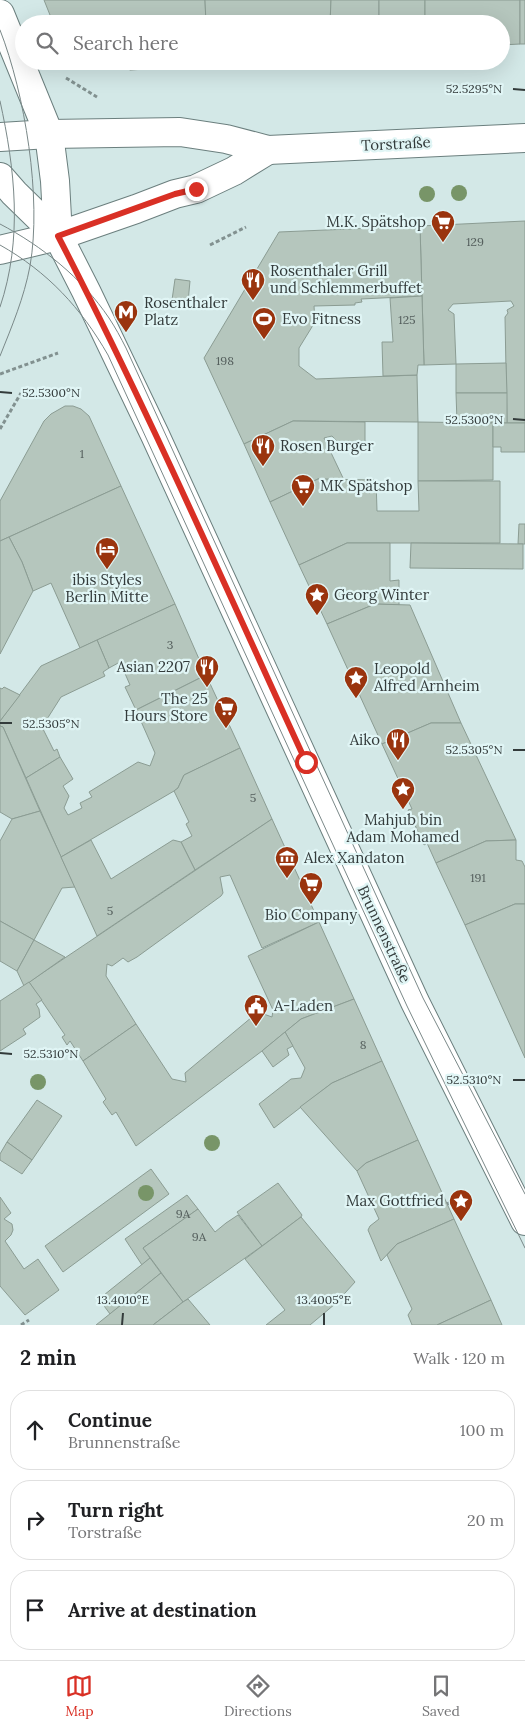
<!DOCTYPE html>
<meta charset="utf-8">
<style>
:root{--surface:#fff;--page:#f2f2f2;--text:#202124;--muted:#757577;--line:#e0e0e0;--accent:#d93025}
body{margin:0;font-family:Lora,serif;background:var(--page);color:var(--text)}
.stop{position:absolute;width:15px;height:15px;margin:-11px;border:4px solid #d93025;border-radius:50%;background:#fff}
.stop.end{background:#d93025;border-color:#fff;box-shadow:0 1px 5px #0008}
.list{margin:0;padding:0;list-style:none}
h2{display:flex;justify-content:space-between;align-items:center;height:65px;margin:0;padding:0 20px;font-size:21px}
h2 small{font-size:16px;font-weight:400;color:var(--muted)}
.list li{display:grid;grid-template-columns:32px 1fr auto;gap:15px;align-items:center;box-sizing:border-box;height:80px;margin:0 10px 10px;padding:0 10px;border:1px solid var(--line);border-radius:20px}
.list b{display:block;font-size:19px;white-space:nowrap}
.list p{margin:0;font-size:16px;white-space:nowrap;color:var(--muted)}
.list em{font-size:16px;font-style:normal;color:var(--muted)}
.icon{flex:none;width:28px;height:28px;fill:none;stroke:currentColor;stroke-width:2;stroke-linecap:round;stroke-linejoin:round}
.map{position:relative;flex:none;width:525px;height:1325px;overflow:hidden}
.search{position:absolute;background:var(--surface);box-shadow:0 5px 20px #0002;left:15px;right:15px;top:15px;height:55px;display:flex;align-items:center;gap:12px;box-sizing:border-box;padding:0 18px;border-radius:28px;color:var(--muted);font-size:19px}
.sheet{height:335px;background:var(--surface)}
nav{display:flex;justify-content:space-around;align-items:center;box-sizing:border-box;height:70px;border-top:1px solid var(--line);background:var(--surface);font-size:14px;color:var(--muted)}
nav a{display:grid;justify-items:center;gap:2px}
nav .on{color:var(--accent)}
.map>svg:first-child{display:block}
.building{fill:#b5c6bd;stroke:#8b9c93}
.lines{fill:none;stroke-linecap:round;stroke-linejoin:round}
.tertiary-casing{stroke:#6b7f7e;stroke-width:30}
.secondary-casing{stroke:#6b7f7e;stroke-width:30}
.path{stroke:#829190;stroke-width:3;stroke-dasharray:4 2.5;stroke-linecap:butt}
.tertiary{stroke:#fff;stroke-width:28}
.secondary{stroke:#fff;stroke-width:28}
.tram{stroke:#7a8888;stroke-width:1}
.tree{fill:#789568}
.route{stroke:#d93025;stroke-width:6}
.ticks{fill:none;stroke:#333b3b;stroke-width:2}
.labels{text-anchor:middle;stroke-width:4.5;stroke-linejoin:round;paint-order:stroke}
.number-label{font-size:12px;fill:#545e5c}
.street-label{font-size:15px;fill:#333b3b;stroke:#e0f5f5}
.poi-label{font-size:15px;fill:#333b3b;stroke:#e0f5f5;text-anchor:start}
.ticks-label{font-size:12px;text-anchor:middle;fill:#333b3b;stroke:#e0f5f5;stroke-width:4.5;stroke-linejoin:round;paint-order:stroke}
</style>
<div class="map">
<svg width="525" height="1325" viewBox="0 0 525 1325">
<rect width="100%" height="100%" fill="#d3e8e7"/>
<g class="building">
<path d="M 44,0 L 205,0 L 206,24 L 58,24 L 52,20 Z"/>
<path d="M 205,0 L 331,0 L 330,24 L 206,24 Z"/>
<path d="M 331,0 L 379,0 L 379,24 L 330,24 Z"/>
<rect x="379" y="0" width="46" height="24"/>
<path d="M 425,0 L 520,0 L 520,44 L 501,45 L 501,24 L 425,24 Z"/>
<rect x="520" y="0" width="5" height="44"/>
<path d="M 116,61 L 208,61 L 208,65 L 130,70 Z"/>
<path d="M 214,61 L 285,61 L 260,65 L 233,66 L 214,65 Z"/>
<path d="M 525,221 L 525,423 L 507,423 L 505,317 L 508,313 L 507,310 L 514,306 L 511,301 L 453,304 L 448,310 L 454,314 L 456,364 L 424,365 L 420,226 Z"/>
<path d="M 420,226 L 422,296 L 361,299 L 362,302 L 355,303 L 355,305 L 314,306 L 315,322 L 299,348 L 299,366 L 316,379 L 417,375 L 418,422 L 293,421 L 244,444 L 204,358 L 279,232 Z"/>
<path d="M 175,279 L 190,281 L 188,302 L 172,300 Z"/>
<path d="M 422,296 L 424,365 L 418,365 L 417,375 L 383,376 L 382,342 L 393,342 L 390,298 Z"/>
<path d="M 506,363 L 507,393 L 456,393 L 456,364 Z"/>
<path d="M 456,393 L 507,393 L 507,423 L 457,422 Z"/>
<path d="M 65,406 L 73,406 L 81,409 L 89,416 L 121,486 L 0,541 L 0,501 L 44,421 L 51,414 Z"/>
<path d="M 293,421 L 365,422 L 365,451 L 347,452 L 332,436 L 324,438 L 344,480 L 318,479 L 270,502 L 244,444 Z"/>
<path d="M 418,422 L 493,423 L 493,480 L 418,481 Z"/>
<path d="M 493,423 L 525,423 L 525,452 L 501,452 L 501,447 L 493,447 Z"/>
<path d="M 318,479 L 376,480 L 377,511 L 419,511 L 418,481 L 500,481 L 500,543 L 347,543 L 299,565 L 270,502 Z"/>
<path d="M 121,486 L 175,604 L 80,648 L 51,583 L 33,591 L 22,562 L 9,537 Z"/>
<path d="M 519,524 L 525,524 L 525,544 L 518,544 Z"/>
<path d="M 9,537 L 22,562 L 33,591 L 0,654 L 0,541 Z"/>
<path d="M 347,543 L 390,543 L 390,581 L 399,580 L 399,605 L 375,604 L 327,624 L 299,565 Z"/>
<path d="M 411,543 L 523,544 L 523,569 L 410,568 Z"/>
<path d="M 175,604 L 206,675 L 136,710 L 125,687 L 130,685 L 120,662 L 109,668 L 97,640 Z"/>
<path d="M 375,604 L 410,605 L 461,723 L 431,723 L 382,744 L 327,624 Z"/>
<path d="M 97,640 L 109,668 L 103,672 L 105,676 L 61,697 L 42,727 L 54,751 L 57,749 L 60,757 L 26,778 L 3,727 L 0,726 L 0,721 L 41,666 Z"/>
<path d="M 206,675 L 240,748 L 184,775 L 178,788 L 174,791 L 61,857 L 26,778 L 60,757 L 73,779 L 63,786 L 69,796 L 64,808 L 68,815 L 82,808 L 80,803 L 92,797 L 89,792 L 138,762 L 150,766 L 155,753 L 136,710 Z"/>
<path d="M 4,687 L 20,695 L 0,721 L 0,688 L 2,689 Z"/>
<path d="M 431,723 L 461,723 L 516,840 L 486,841 L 436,863 L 427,843 L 424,845 L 408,810 L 412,809 L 382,744 Z"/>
<path d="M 0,726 L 3,727 L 40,811 L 12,819 L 0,812 Z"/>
<path d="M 240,748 L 272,819 L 195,870 L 181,842 L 192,836 L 186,824 L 189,822 L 174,791 L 178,788 L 184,775 Z"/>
<path d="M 40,811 L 75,887 L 62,888 L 34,940 L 0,921 L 0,841 L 12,819 Z"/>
<path d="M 272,819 L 319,922 L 262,948 L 230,875 L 220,877 L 223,893 L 221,896 L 137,957 L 128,962 L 123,958 L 112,966 L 107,964 L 106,976 L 136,1024 L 83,1061 L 70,1041 L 67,1045 L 62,1037 L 65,1035 L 29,982 Z"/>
<path d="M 91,840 L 111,879 L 173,840 L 181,842 L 195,870 L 97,936 L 61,857 Z"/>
<path d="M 516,840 L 516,860 L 522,861 L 525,867 L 525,904 L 515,904 L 465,925 L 436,863 L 486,841 Z"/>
<path d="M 515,904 L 525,904 L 525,1058 L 465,925 Z"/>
<path d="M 0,921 L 34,940 L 17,971 L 0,961 Z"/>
<path d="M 319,922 L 354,999 L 301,1019 L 262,1051 L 136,1146 L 116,1112 L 112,1115 L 103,1102 L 106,1099 L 83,1061 L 136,1024 L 172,1079 L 186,1082 L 185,1073 L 258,1012 L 272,1017 L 273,1010 L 248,956 Z"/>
<path d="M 34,940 L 65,957 L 24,986 L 17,971 Z"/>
<path d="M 29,982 L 42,1000 L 36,1004 L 39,1009 L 40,1017 L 23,1029 L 26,1034 L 0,1051 L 0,1001 Z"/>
<path d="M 354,999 L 382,1061 L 332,1083 L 274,1128 L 259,1104 L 291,1079 L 301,1078 L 305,1068 L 285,1032 L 301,1019 Z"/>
<path d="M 285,1032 L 293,1046 L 287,1049 L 289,1055 L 273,1067 L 262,1051 Z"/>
<path d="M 382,1061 L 418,1140 L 366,1163 L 357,1171 L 300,1107 L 332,1083 Z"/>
<path d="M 37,1100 L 62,1116 L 32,1160 L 7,1142 Z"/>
<path d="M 418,1140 L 454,1219 L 397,1244 L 381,1261 L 368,1230 L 370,1226 L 379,1219 L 357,1171 L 366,1163 Z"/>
<path d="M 7,1142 L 32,1160 L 22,1174 L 0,1160 L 0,1154 Z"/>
<path d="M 151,1169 L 169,1194 L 63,1272 L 45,1246 Z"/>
<path d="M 278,1183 L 302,1215 L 301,1217 L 262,1246 L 237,1212 Z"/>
<path d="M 187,1195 L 198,1209 L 143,1248 L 150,1258 L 142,1265 L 125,1239 Z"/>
<path d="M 0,1197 L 11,1213 L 4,1219 L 12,1224 L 13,1230 L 11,1235 L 5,1241 L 24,1269 L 38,1259 L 59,1290 L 25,1315 L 0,1286 Z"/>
<path d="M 198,1209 L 215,1232 L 226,1223 L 238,1215 L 262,1246 L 183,1302 L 143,1248 Z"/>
<path d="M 301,1217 L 355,1282 L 335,1304 L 310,1325 L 266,1325 L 285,1310 L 245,1259 Z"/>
<path d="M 454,1219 L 491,1300 L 437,1325 L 412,1325 L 408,1315 L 412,1309 L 387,1255 L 397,1244 Z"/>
<path d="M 150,1258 L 161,1273 L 110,1314 L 99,1299 Z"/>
<path d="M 161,1273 L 183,1302 L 153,1325 L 96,1325 Z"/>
<path d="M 188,1299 L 210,1325 L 153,1325 L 183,1302 Z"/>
<path d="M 491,1300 L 502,1325 L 437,1325 Z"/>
</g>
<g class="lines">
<g class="tertiary-casing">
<path id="tertiary" d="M 0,14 L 49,134"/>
</g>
<g class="secondary-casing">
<g id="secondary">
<path d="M 49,134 L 55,181 L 58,236"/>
<path d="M 0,137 L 49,134 L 180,132 L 226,139 L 268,150 L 525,138"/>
<path d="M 0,177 L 14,193 L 58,236 L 86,291 L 155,435 L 415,1002 L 525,1221"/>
<path d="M 0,250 L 58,236 L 136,209 L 175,194 L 196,189 L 234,171 L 268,150"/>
</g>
</g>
<g class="path">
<path d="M 66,78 L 97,97"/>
<path d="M 210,245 L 246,227"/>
<path d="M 0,374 L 58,353"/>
<path d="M 0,429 L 21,393"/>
<path d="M 447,1204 L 452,1202"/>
<path d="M 21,1325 L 29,1320"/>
</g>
<use href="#tertiary" class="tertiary"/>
<use href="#secondary" class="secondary"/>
<g class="tram">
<path d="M 0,30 C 25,94 42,198 30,266 C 24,298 12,326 0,356"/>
<path d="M 0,101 C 15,169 23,239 0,307"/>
<path d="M 0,224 C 42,246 82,278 109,318 C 115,327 121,338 126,348 L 423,998 L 525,1194"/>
<path d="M 0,245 C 48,272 81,308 108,355 L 407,1006 L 525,1248"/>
</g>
</g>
<g class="tree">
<circle cx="459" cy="193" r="8"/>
<circle cx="427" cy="194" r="8"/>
<circle cx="38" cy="1082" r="8"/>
<circle cx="212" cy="1143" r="8"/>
<circle cx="146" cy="1193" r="8"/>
</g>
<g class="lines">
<path class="route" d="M 196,189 L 175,194 L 58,236 C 147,408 225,586 306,762"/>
</g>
<path class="ticks" d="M 513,89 L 525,90M 0,392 L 12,393M 513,419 L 525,420M 0,723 L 12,723M 513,750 L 525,750M 0,1053 L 12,1054M 513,1080 L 525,1080M 122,1325 L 123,1313M 324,1325 L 324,1313"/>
<defs>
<g id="supermarket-pin" transform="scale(1.25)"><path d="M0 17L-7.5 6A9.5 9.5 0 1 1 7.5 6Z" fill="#9a340e" stroke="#e0f5f5"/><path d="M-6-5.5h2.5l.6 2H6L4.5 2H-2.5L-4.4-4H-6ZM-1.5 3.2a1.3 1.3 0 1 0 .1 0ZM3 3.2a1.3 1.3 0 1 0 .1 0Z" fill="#fff"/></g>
<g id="restaurant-pin" transform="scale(1.25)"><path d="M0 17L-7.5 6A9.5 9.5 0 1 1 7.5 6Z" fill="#9a340e" stroke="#e0f5f5"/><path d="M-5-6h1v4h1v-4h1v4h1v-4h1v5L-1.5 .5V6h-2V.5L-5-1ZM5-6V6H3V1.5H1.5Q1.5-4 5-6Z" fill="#fff"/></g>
<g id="metro-pin" transform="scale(1.25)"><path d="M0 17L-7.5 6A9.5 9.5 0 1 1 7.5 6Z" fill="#9a340e" stroke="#e0f5f5"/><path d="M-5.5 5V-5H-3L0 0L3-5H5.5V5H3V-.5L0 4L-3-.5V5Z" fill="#fff"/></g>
<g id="stadium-pin" transform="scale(1.25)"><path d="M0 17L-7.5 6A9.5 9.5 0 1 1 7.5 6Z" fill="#9a340e" stroke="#e0f5f5"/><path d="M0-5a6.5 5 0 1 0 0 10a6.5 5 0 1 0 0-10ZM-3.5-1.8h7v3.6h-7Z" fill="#fff"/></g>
<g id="hotel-pin" transform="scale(1.25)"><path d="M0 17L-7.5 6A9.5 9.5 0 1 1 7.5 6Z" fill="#9a340e" stroke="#e0f5f5"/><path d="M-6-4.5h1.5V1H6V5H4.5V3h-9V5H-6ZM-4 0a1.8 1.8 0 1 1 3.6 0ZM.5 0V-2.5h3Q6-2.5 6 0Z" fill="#fff"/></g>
<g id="sight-pin" transform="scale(1.25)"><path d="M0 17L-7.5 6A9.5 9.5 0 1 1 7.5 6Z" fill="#9a340e" stroke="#e0f5f5"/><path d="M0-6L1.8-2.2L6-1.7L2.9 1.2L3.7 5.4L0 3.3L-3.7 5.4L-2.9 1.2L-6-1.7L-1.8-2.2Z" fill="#fff"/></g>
<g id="museum-pin" transform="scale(1.25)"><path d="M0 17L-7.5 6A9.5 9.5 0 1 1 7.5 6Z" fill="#9a340e" stroke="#e0f5f5"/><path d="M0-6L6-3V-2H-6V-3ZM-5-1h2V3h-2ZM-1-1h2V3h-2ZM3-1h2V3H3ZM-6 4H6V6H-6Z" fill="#fff"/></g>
<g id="civic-pin" transform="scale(1.25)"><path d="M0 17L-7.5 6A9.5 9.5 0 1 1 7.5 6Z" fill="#9a340e" stroke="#e0f5f5"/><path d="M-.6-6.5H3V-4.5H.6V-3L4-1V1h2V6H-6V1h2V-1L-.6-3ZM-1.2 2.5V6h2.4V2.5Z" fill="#fff"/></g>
</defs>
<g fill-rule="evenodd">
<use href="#supermarket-pin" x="443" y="222"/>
<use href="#restaurant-pin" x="253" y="280"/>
<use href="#metro-pin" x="126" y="312"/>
<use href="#stadium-pin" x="264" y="319"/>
<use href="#restaurant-pin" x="263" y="446"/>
<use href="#supermarket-pin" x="303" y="486"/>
<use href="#hotel-pin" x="107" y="549"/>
<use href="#sight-pin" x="317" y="595"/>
<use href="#restaurant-pin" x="207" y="667"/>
<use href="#sight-pin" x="356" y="678"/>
<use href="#supermarket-pin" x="226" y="708"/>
<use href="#restaurant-pin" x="398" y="740"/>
<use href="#sight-pin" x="403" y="789"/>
<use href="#museum-pin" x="287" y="858"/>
<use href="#supermarket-pin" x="311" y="884"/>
<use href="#civic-pin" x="256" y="1006"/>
<use href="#sight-pin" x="461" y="1201"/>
</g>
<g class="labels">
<g class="number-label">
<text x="475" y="246">129</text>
<text x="407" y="324">125</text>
<text x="225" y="365">198</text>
<text x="82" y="458">1</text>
<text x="170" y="649">3</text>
<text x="253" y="802">5</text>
<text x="478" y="882">191</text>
<text x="110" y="915">5</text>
<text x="363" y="1049">8</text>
<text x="183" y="1218">9A</text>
<text x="199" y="1241">9A</text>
</g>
<g class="street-label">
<text transform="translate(396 144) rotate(-3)" y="5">Torstraße</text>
<text transform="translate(384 934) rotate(65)" y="5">Brunnenstraße</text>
</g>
<g class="poi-label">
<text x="426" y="227" text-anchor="end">M.K. Spätshop</text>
<text x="270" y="276">Rosenthaler Grill<tspan x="270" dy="17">und Schlemmerbuffet</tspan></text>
<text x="144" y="308">Rosenthaler<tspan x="144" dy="17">Platz</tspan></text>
<text x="282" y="324">Evo Fitness</text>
<text x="280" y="451">Rosen Burger</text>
<text x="320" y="491">MK Spätshop</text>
<text x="107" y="585" text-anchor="middle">ibis Styles<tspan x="107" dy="17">Berlin Mitte</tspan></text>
<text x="334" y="600">Georg Winter</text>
<text x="190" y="672" text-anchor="end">Asian 2207</text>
<text x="374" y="674">Leopold<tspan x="374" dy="17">Alfred Arnheim</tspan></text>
<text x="208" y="704" text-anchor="end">The 25<tspan x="208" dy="17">Hours Store</tspan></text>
<text x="380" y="745" text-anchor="end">Aiko</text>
<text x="403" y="825" text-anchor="middle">Mahjub bin<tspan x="403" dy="17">Adam Mohamed</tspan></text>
<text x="304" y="863">Alex Xandaton</text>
<text x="311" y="920" text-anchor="middle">Bio Company</text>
<text x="274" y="1011">A-Laden</text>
<text x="444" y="1206" text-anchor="end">Max Gottfried</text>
</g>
</g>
<g class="ticks-label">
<text x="474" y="93">52.5295°N</text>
<text x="51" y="397">52.5300°N</text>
<text x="474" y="424">52.5300°N</text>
<text x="51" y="728">52.5305°N</text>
<text x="474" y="754">52.5305°N</text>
<text x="51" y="1058">52.5310°N</text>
<text x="474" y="1084">52.5310°N</text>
<text x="123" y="1304">13.4010°E</text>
<text x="324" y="1304">13.4005°E</text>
</g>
</svg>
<div class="stop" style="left:306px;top:762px"></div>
<div class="stop end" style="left:196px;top:189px"></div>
<div class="search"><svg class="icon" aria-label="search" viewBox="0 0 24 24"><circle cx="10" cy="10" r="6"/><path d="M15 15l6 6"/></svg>Search here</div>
</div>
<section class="sheet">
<h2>2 min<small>Walk · 120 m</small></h2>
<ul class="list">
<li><svg class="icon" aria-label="ahead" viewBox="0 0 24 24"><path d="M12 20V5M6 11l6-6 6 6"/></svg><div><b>Continue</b><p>Brunnenstraße</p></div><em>100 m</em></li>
<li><svg class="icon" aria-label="right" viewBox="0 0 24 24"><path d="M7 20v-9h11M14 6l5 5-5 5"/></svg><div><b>Turn right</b><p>Torstraße</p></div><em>20 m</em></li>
<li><svg class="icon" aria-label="arrive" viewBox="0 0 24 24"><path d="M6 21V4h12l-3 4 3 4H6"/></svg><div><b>Arrive at destination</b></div></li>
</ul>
</section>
<nav>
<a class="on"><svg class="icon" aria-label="map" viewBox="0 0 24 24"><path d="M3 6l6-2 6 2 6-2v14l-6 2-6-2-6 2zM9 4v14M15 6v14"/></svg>Map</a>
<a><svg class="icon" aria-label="directions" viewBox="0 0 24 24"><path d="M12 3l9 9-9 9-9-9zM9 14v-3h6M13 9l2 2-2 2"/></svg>Directions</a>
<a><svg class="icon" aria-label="saved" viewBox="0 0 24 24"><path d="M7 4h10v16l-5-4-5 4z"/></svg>Saved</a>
</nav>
